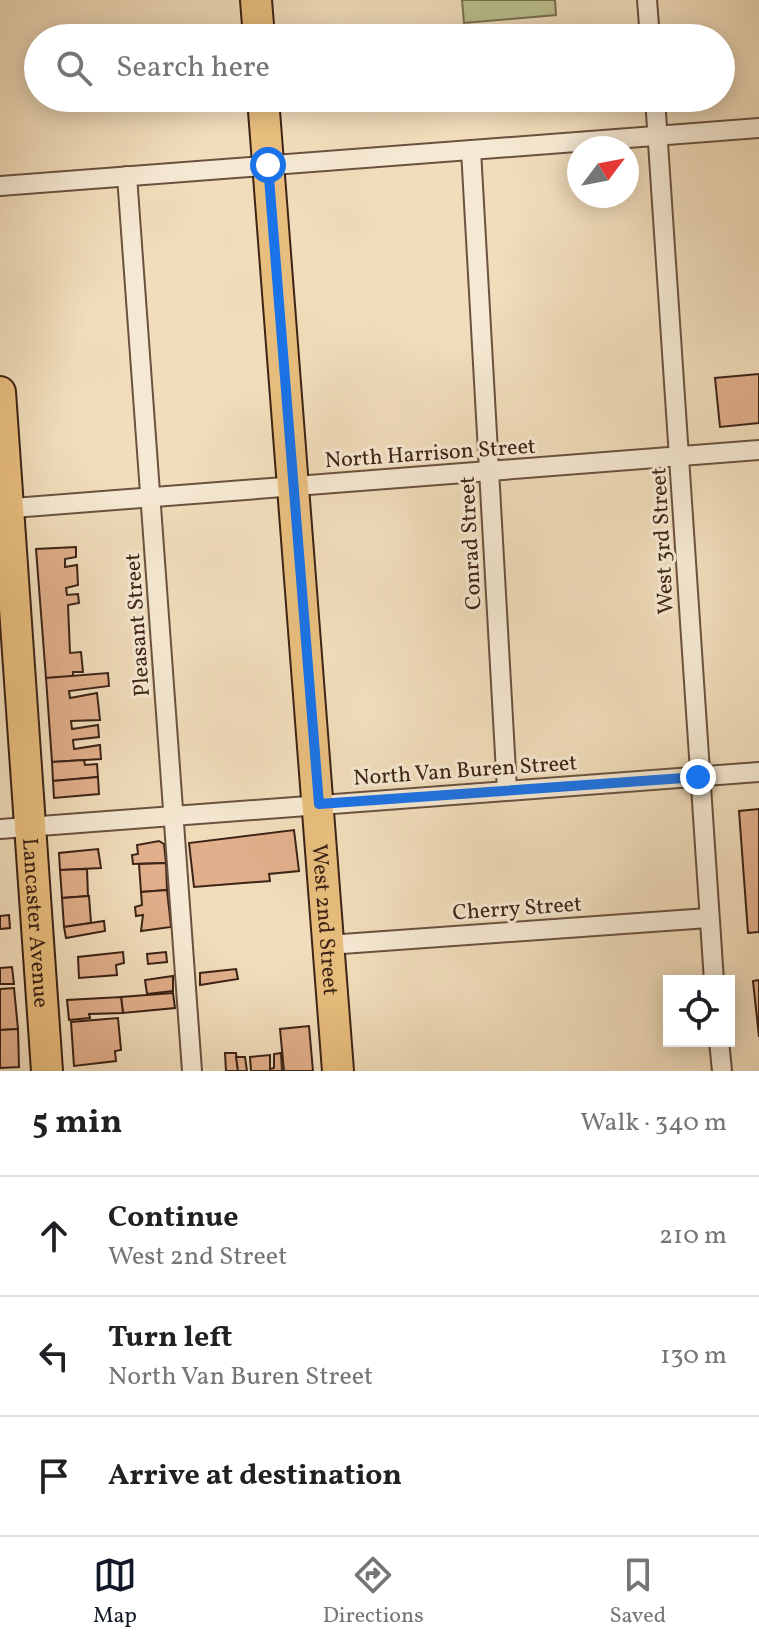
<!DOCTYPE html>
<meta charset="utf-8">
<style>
:root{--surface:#fff;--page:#f2f2f2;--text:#202124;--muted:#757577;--line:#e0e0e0;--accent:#111827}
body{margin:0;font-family:Vollkorn,serif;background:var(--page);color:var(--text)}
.controls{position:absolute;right:24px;bottom:24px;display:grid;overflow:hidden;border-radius:0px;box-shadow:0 4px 20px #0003}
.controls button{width:72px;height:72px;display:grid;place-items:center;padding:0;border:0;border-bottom:2px solid var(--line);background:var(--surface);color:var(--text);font:40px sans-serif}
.compass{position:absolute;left:567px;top:136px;width:72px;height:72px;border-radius:50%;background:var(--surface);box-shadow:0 4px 20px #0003;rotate:58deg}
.stop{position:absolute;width:24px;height:24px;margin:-18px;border:6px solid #1a73e8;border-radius:50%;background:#fff}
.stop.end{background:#1a73e8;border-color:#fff;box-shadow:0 2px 8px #0008}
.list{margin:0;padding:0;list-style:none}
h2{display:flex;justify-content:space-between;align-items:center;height:104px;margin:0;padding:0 32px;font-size:34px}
h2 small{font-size:26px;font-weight:400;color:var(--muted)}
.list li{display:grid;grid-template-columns:52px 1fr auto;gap:24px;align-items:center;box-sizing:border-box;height:120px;padding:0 32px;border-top:2px solid var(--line)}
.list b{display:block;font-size:30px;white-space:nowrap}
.list p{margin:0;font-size:26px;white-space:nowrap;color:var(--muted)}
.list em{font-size:26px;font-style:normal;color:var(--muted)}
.icon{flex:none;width:44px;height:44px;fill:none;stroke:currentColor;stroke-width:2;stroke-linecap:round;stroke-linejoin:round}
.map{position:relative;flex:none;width:759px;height:1071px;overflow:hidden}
.search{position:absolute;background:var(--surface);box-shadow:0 4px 20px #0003;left:24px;right:24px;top:24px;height:88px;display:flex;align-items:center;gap:20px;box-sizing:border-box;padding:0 28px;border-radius:44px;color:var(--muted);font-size:30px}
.sheet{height:464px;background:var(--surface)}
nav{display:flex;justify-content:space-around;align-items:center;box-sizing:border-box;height:112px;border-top:2px solid var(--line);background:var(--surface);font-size:22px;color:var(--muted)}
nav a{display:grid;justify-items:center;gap:4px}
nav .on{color:var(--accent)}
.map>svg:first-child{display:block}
.green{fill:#bac190;stroke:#7c7253;stroke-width:2}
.building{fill:#e1af8b;stroke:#3d2316;stroke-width:2}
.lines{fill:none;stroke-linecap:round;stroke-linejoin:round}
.minor-casing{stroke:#6a523f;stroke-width:22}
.primary-casing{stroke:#3d2316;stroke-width:34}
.minor{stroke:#f6e9d3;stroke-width:18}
.primary{stroke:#e8be7e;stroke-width:30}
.route{stroke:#1a73e8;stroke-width:10}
.labels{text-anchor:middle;stroke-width:6;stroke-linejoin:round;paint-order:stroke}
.street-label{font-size:22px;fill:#3d2316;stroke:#f6e9d3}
</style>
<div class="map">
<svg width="759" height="1071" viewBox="0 0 759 1071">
<rect width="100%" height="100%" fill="#f1ddbb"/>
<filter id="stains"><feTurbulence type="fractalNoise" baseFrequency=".0025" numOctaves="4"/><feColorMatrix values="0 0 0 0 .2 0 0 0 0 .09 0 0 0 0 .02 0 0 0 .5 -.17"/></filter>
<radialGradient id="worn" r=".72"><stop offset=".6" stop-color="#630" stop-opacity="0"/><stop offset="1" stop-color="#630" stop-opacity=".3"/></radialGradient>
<path class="green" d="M 462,0 L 555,0 L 556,15 L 464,23 Z"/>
<g class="building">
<path d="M 759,374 L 759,423 L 720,427 L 715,378 Z"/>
<path d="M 76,547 L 76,557 L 65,559 L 65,567 L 77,565 L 78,585 L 66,588 L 67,595 L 78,594 L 79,603 L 68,605 L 70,653 L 81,652 L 83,672 L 73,672 L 73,677 L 46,678 L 36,549 Z"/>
<path d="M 108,673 L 109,686 L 69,691 L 70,698 L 97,693 L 100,720 L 71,721 L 72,729 L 98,725 L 99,737 L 73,740 L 74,749 L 100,745 L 101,759 L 52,762 L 46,678 Z"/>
<path d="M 84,760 L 85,765 L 97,764 L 98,777 L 53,781 L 52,762 Z"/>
<path d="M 98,777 L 99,794 L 54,798 L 53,781 Z"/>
<path d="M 759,809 L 759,932 L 748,933 L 739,811 Z"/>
<path d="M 294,830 L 299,871 L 269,874 L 270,881 L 194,887 L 189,843 Z"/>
<path d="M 159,841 L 164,844 L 166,863 L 133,864 L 132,855 L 138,854 L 137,845 Z"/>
<path d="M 98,849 L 101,868 L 60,870 L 59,853 Z"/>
<path d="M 166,863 L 167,890 L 141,892 L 139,864 Z"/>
<path d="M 87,869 L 88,896 L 62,898 L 60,870 Z"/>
<path d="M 167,890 L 171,927 L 141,931 L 143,915 L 136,916 L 135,907 L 142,905 L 141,892 Z"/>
<path d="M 89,896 L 91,923 L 64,927 L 62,898 Z"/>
<path d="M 9,915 L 10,928 L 0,929 L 0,916 Z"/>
<path d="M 104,921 L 105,931 L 66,938 L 64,927 Z"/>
<path d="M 123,952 L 124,963 L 116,965 L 117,975 L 79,978 L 78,957 Z"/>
<path d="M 166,952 L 167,962 L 148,964 L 147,954 Z"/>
<path d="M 12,967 L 14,984 L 0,984 L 0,968 Z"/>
<path d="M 236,969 L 238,979 L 200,985 L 200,973 Z"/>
<path d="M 173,976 L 173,991 L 147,994 L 145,980 Z"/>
<path d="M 759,980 L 759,1037 L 753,981 Z"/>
<path d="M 14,988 L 18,1029 L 0,1030 L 0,989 Z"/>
<path d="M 173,993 L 175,1008 L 123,1013 L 121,997 Z"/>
<path d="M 121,997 L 123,1013 L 89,1014 L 90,1018 L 69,1020 L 67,1000 Z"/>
<path d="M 118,1018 L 121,1050 L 115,1051 L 116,1061 L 74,1066 L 71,1022 Z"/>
<path d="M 309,1026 L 313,1071 L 284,1071 L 280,1029 Z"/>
<path d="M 18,1029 L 19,1067 L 0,1068 L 0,1030 Z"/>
<path d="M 225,1053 L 236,1053 L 238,1071 L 226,1071 Z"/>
<path d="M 281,1053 L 282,1071 L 251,1071 L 250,1057 L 270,1055 L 270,1069 L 274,1068 L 274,1054 Z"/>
<path d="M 236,1057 L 245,1057 L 247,1071 L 238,1071 Z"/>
</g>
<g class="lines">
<g class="minor-casing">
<g id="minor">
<path d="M 647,0 L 650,38"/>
<path d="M 655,98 L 714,981"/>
<path d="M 471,150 L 507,790"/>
<path d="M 127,176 L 192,1071"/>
<path d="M 0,186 L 759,128"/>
<path d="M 0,509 L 759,450"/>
<path d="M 0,829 L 759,772"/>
<path d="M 328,945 L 708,918"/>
<path d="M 719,1041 L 722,1071"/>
</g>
</g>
<g class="primary-casing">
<g id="primary">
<path d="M 256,0 L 259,38"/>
<path id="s1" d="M 263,98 L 338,1071"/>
<path id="s2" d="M 0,392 L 47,1071"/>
</g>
</g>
<use href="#minor" class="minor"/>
<use href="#primary" class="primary"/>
</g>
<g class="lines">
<path class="route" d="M 268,165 L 319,804 L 698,777"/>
</g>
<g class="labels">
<g class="street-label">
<text transform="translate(430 452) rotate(-4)" y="8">North Harrison Street</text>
<text transform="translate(661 541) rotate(-93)" y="8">West 3rd Street</text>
<text transform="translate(469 543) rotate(-93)" y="8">Conrad Street</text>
<text transform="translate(136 625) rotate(-94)" y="8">Pleasant Street</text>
<text transform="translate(465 769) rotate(-4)" y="8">North Van Buren Street</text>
<text transform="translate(517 907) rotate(-4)" y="8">Cherry Street</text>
<text dy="8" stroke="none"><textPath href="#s1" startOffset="824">West 2nd Street</textPath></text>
<text dy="8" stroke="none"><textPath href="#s2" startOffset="532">Lancaster Avenue</textPath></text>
</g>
</g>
<rect width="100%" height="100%" filter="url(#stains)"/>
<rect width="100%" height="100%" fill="url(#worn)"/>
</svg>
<div class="controls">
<button><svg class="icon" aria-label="locate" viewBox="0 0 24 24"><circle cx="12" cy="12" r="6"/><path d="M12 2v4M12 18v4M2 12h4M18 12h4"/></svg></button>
</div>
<svg class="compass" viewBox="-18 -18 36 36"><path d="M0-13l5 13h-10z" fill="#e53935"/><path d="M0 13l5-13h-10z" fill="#757577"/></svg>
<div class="stop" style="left:268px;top:165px"></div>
<div class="stop end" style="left:698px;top:777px"></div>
<div class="search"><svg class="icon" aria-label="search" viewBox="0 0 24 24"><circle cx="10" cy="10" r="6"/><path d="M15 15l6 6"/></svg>Search here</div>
</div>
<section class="sheet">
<h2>5 min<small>Walk · 340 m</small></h2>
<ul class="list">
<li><svg class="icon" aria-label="ahead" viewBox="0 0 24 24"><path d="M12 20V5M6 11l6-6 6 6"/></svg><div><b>Continue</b><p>West 2nd Street</p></div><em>210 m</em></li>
<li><svg class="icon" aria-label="left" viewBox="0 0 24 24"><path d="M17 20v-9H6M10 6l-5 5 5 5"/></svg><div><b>Turn left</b><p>North Van Buren Street</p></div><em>130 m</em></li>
<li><svg class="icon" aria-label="arrive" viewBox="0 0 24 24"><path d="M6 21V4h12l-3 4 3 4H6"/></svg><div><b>Arrive at destination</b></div></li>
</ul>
</section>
<nav>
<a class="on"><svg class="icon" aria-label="map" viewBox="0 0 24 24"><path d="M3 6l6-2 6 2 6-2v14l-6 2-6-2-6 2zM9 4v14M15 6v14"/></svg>Map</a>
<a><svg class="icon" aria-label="directions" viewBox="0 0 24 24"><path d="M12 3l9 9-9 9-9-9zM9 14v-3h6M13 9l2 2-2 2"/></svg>Directions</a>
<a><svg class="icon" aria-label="saved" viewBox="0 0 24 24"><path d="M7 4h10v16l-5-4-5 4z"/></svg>Saved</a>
</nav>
